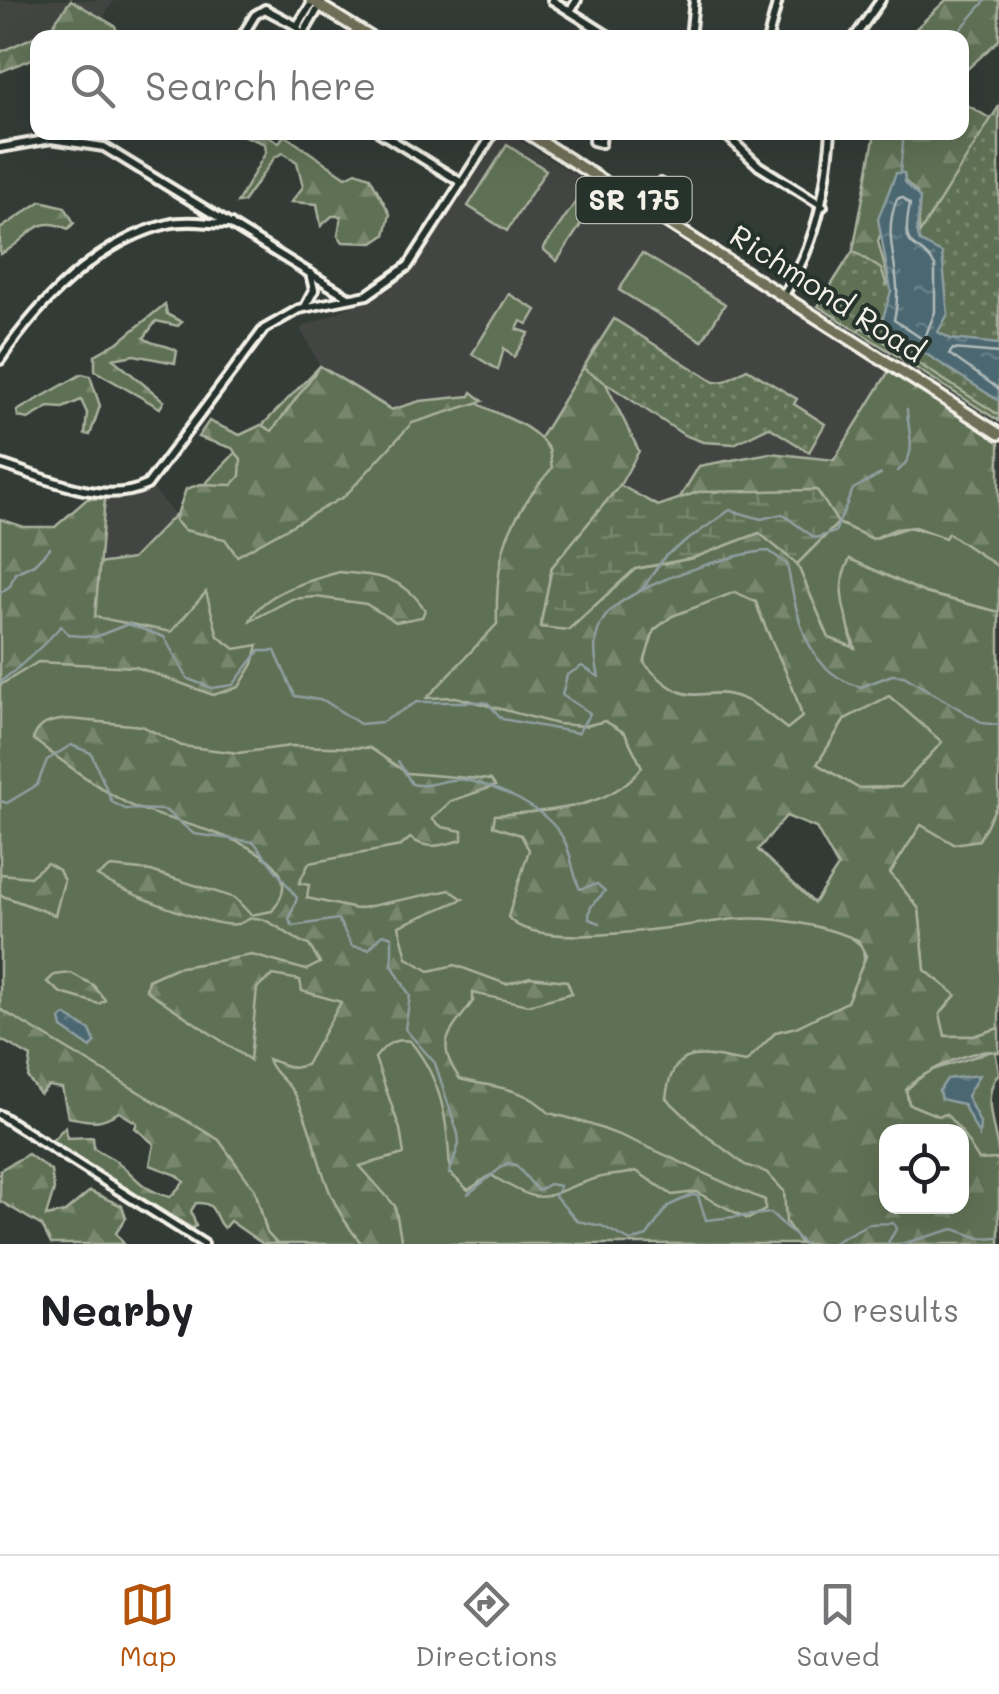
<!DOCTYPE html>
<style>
:root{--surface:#fff;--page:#f2f2f2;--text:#202124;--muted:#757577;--line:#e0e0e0;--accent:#b45309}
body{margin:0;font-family:Mali,sans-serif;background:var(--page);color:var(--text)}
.controls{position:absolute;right:30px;bottom:30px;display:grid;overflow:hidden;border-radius:20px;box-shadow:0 10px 40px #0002}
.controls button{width:90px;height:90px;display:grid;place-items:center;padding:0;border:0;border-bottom:2px solid var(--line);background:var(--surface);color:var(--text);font:50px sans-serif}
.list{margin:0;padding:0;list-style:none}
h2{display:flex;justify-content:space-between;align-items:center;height:130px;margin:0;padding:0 40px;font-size:42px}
h2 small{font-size:32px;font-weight:400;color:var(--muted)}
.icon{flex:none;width:55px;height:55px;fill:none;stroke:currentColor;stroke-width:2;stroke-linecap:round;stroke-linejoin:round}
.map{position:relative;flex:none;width:999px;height:1244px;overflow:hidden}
.search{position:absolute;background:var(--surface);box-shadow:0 10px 40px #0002;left:30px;right:30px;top:30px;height:110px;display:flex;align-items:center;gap:25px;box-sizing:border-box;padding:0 35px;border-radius:20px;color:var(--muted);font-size:38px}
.sheet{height:310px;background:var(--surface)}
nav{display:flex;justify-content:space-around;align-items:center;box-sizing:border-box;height:140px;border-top:2px solid var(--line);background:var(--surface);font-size:28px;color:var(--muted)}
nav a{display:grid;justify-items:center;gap:5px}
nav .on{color:var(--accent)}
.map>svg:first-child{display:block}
.built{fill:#424443}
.grass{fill:#5f7154;stroke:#aab19e;stroke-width:2.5}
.forest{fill:url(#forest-firs);stroke:#aab19e;stroke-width:2.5;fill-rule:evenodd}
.wetland{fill:url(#wetland-marsh);stroke:#aab19e;stroke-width:2.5}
.park{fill:url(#park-dots);stroke:#aab19e;stroke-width:2.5}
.water{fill:url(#water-ripples);stroke:#8f9fa1;stroke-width:2.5}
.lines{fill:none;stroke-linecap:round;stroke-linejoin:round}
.shore{stroke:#b1bab9;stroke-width:2.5}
.stream{stroke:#8f9fa1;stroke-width:2.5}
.minor-casing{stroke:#f4f1e8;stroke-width:14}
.major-casing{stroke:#f4f1e8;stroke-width:16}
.minor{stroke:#26332d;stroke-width:6}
.major{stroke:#706f59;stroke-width:9}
.labels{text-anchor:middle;stroke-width:8;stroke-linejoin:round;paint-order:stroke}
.shield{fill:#26332d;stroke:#b6b8b0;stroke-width:2.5}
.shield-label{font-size:28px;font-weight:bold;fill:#f4f1e8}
.street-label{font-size:30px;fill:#f4f1e8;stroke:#26332d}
</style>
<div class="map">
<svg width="999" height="1244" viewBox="0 0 999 1244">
<defs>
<pattern id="forest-firs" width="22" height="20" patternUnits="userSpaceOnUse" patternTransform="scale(2.5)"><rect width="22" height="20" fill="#5f7154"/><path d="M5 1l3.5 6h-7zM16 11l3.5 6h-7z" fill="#77866d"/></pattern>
<pattern id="wetland-marsh" width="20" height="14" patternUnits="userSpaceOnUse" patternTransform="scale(2.5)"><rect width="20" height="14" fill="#5f7154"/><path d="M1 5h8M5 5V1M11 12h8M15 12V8" fill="none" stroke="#77866d"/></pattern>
<pattern id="park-dots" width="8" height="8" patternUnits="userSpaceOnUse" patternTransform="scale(2.5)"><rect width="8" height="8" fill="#5f7154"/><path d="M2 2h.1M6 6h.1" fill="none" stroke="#77866d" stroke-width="1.8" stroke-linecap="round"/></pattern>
<pattern id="water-ripples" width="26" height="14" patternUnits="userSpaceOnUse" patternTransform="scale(2.5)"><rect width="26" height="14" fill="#4c6872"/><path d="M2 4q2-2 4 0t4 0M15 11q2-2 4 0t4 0" fill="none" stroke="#667e86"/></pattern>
</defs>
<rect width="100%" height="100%" fill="#333b37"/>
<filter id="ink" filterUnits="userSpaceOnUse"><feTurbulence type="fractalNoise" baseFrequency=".01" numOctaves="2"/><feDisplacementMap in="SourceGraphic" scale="20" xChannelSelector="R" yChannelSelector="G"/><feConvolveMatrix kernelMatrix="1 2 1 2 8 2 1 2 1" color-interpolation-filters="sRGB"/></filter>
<g filter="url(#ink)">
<g class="built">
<path d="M 0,0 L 114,0 L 96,29 L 49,30 L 0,59 Z"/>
<path d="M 499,133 L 509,133 L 888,372 L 817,490 L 698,492 L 658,506 L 620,485 L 639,451 L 583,368 L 540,438 L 475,402 L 412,423 L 320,366 L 300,328 L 387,291 L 404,275 Z"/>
<path d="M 151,486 L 175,515 L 210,516 L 95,617 L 105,498 L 128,499 Z"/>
</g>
<g class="grass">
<path d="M 507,145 L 546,170 L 507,231 L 468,206 Z"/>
<path d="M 577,200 L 586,203 L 589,212 L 557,261 L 543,249 Z"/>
<path d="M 642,253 L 725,304 L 702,341 L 619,290 Z"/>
<path d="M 509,294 L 536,310 L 528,324 L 521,321 L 517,329 L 529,333 L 514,357 L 504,348 L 498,370 L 472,354 Z"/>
<path d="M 861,326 L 999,401 L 999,421 L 858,331 Z"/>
<path d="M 320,366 L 412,422 L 475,402 C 497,415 524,421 542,440 C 581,480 538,636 528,689 L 584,726 L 605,721 L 625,733 L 642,767 L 863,947 L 886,1206 L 885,1244 L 277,1244 L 267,1233 L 255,1190 L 79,1059 L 0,1009 L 0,578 L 132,559 Z"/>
<path d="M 838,523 L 873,539 L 908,527 L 945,537 L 948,533 L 999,567 L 999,612 L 925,593 L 850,559 L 842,592 L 853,647 L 829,638 L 797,564 Z"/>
<path d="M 734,592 L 756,602 C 769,643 792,675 802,717 L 787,729 C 775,720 762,708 748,701 C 701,678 697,720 643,663 L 654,630 L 672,616 Z"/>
<path d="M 889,696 L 943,741 L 901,787 L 858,788 L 817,764 L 845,719 Z"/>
<path d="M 999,800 L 999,1028 L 975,1036 L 945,1036 L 925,970 L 919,909 L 890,873 L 921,824 L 954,844 Z"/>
<path d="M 995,1050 L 999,1073 C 979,1098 997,1130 999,1159 L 979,1160 L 946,1114 L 938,1116 L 909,1104 L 906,1090 L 926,1072 Z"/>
</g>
<g class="forest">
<path d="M 71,0 L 115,26 L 119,37 L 38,38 L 37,57 L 0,72 L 0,52 L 49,30 Z"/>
<path d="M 946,0 L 999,0 L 999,40 L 962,74 L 962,38 L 907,37 Z"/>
<path d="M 962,102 L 991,119 L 957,194 L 920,242 L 917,193 L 905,181 L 904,173 L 878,241 L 891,291 L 875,335 L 861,327 L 858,331 L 818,306 L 853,251 L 875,133 L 962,132 Z"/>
<path d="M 237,133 L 262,133 L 279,143 L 284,135 L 346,177 L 356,172 L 370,177 L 390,214 L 385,235 L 373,243 L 343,242 L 338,236 L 341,216 L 332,216 L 321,226 L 317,204 L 291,202 L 303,187 L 297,162 L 283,153 L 275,157 L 243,202 L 237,203 L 266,152 L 265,144 Z"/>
<path d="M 41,201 L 65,207 L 74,223 L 68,229 C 33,212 28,243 0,254 L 0,229 Z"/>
<path d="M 165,304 L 167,314 L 182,322 L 178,326 L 156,321 L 144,338 C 156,347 166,343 177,351 L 175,363 L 134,355 L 113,359 L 164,401 L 160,408 L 95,371 L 95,355 L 120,341 Z"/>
<path d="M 320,366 L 391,410 L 420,401 L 470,396 L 472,392 L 483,401 L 412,423 L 345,496 L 237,556 L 225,539 L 184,530 L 175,520 L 186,489 L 201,484 L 232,485 L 240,476 L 241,459 L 232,448 L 198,437 L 209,421 L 240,435 L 261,425 L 272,431 Z"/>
<path d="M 892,366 L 999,434 L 999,567 L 948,533 L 945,538 L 915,527 L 895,529 L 873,539 L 838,523 L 816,490 L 679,499 L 699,466 L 770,453 L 834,460 Z"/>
<path d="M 583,368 L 605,382 L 639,451 L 620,485 L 552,567 L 540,627 L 569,630 L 635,569 L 693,558 L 760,532 L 797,564 L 829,638 L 855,648 C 848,620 832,589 850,559 L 925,593 L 999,612 L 999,801 L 979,840 L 954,844 L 921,825 L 890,873 L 919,909 L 925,970 L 956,995 L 940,1014 L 945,1036 L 974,1036 L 999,1028 L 999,1053 C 981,1044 919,1072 906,1090 L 909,1104 L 938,1116 L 946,1114 L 961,1131 L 886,1132 L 886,1206 L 962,1206 L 962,1133 L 979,1160 L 999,1159 L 999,1244 L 801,1244 L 786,1222 L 784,1191 L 766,1172 L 745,1165 L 703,1133 L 666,1098 C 673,1040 704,1056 746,1062 L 776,1032 L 796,1027 L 847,1002 L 866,956 L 858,940 C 821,925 775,916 736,919 C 692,923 535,955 508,917 L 529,850 L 521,835 L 493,826 L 495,815 C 545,810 608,812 642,767 L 625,733 L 605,721 L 584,726 L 557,724 L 456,697 L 427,698 L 497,624 C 495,554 506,521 552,468 L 549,449 L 540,438 ZM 735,592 L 756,602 C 769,643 792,675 802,717 L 787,729 C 775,720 762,708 748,701 C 700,678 696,720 644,663 L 654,630 L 672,616 ZM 889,696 L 942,742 L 901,787 L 858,788 L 817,764 L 845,719 ZM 786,816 L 816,828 L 838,867 L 814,903 L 758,850 Z"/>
<path d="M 82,374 L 90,376 L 100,406 L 90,435 L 85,434 L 87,413 L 81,400 L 63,408 L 49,407 L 28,419 L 18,417 L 17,411 Z"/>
<path d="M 105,498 L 95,617 L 171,632 L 206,592 L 218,636 L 235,649 L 258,645 L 253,664 L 239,687 L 213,695 L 136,667 L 38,662 L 0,685 L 0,519 L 24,527 L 55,527 L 87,499 Z"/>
<path d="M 339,572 C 376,576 403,575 425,610 L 422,617 L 396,622 L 366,604 L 316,597 L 292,599 L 250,621 C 263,591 310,581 339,572 Z"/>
<path d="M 69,719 L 142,726 L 182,746 L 238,753 L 291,746 L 370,748 L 407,773 L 491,780 L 495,786 L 451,801 L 432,819 L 442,827 L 462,831 L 462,840 C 442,845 428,851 410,838 L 401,846 L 309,863 L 299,883 L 309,885 L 307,898 L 356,909 L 450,890 L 463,899 L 399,926 L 407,958 L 429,971 L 455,965 L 506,984 L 530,977 L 567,981 L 572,993 L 528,1005 L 473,993 L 473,1001 C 451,1033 433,1041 460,1079 C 493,1088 524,1086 549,1113 C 626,1130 692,1171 765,1200 L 765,1210 L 748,1219 L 696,1192 L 672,1195 L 636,1171 C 623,1176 611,1174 598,1178 C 539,1194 551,1212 491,1175 L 468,1190 L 450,1173 C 448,1123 443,1081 410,1041 C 393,1038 385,1045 375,1058 L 400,1129 L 404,1154 L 360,1166 L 395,1206 L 402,1244 L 362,1244 C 317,1191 323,1152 296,1096 C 289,1082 273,1075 268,1059 L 293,1068 L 306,1065 L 341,1002 L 302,991 L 300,980 L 273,975 L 257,988 L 250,1060 L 146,990 L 148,980 L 175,968 L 252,955 L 306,970 L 320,963 L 309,945 C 291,940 271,917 252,918 C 250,918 240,924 238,924 C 211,929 121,890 97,876 L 111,867 L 151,871 L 235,898 L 251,915 L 272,911 C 327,846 163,823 130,805 C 96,787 63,762 33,739 C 40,721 52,721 69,719 Z"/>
<path d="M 47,863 L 59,870 L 64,881 L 55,915 L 0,895 L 0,874 L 30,877 Z"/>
<path d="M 71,973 L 93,985 L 105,1000 L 99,1004 L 61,993 L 47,982 L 54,975 Z"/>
<path d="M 0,1009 L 219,1140 L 255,1190 L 267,1233 L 277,1244 L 263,1244 L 230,1221 L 224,1228 C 212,1218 219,1202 196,1203 L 191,1211 L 196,1226 L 192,1228 L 50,1143 L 65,1127 L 67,1138 L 93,1137 L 94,1148 C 101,1153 109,1156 116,1161 C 138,1177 139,1189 170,1197 L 184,1182 L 177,1175 L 150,1165 L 154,1144 L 135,1128 L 137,1123 L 119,1112 C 97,1125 91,1121 68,1117 L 62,1088 L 48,1086 L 40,1094 L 28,1078 L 31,1057 L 0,1039 Z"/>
<path d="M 28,1154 L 51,1171 L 54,1190 L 46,1216 L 65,1212 L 90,1191 L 122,1206 L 126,1218 L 116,1233 L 124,1244 L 51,1244 L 42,1226 L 0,1201 L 0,1170 Z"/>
</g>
<path class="wetland" d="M 620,485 L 658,506 L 698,492 L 817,490 L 838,523 L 797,564 L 759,533 L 693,558 L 635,569 L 568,630 L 540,627 L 552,567 Z"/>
<g class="park">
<path d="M 999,106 L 999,415 L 861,327 L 858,331 L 818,306 L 853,251 L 881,269 L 887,285 Z"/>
<path d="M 614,319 L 714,382 L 725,381 L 747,369 L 797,399 L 794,404 L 825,424 L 809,452 L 769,427 L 734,444 L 703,442 L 684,435 L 583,368 Z"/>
</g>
<g class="water">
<path d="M 896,173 L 904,173 L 905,182 L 920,198 L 917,231 L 920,242 L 942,253 L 948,314 L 938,332 L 951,339 L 999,344 L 999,401 L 881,325 L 891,291 L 878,219 Z"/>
<path d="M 65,1015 L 90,1030 L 95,1042 L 91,1048 L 62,1028 L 60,1019 Z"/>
<path d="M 979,1075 L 967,1096 L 980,1123 L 979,1135 L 963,1104 L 941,1099 L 939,1091 L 947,1079 Z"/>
</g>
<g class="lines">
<g class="shore">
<path d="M 902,197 L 910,204 C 899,257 919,238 935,266 L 935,312 L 924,340 L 894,320 C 906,271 879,243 897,199 Z"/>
<path d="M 999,353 L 953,349 L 949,354 L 999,389"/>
</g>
<g class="stream">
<path d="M 953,38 L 986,0"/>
<path d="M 900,173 L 904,132"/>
<path d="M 898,471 C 920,454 907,431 907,409"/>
<path d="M 641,591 L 665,556 L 730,510 L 761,519 L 782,514 L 815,538 L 835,532 L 853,489 L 881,474"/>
<path d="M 0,593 L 10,586 L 15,573 L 34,564 L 50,548"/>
<path d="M 0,682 C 24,664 41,648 61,626 L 69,635 L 95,637 L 128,624 L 164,637 L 188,679 L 212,688 L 233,685 L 259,651 L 275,651 L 295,696 L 325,701 L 360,724 L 382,722 L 417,702 L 480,702 L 488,703 L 502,719 L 578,733 L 590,713 L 562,695 L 567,675 L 582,666 L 599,677 C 594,656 592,635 605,617 C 625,587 734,552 769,551 L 787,564 C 797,614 804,672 861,687 L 892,675 L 904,676 L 983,723 L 999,725"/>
<path d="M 398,761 L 412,784 C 431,789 447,776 466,780 C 498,787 545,807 563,838 C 572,853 572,873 580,889 L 597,884 L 605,891 C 596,903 589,902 589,919 L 600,923"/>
<path d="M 0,801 L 7,803 L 37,785 L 47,760 L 71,745 L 91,753 L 112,802 L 125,809 L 165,810 L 194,834 L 254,842 L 297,898 L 289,920 L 293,926 L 338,919 L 352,946 L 369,949 L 383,934 L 392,937 L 392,965 L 410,996 L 405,1029 L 435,1063 L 458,1134 L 459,1144 L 449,1174"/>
<path d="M 468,1194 L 507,1163 L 516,1165 L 538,1191 L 549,1184 L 560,1186 L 555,1196 L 577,1221 L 602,1226 L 631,1241 L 647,1236 L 668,1206 L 692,1195 L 698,1196 L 706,1220 L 771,1213 L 804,1244"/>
<path d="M 831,1244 L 868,1224 L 893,1223 L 897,1228 L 887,1244"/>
<path d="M 901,1244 L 954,1229 L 980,1238 L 999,1237"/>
</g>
<g class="minor-casing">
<g id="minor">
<path d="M 552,0 L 612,38"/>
<path d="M 570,11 L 577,0"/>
<path d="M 297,26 L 314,0"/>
<path d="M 302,36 L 323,0"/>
<path d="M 241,38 L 255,15 L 265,9 L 297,26 L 302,38"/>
<path d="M 690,38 L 694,0"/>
<path d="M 768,38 L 778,0"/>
<path d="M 854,38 L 881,0"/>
<path d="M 379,132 L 462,183"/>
<path d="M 594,132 L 593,141 L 601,143"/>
<path d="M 723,132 L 759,166 L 823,206"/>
<path d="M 601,143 L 602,132"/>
<path d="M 0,148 L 51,139 L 104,147 L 350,298"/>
<path d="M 648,208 L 656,196 L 666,194 L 660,183 L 650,188 L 656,196"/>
<path d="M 784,295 C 816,244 826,193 831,132"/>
<path d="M 305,307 L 314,290 L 310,273"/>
<path d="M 0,360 C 39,302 98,241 168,224 C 187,219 211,224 231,224"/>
<path d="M 0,464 C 44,477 103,507 147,485 L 264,329 L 299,309 L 367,295 L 408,266 L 494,132"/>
<path d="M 0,1115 L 204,1244"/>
</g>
</g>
<g class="major-casing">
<g id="major">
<path d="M 311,0 L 372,38"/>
<path d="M 526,132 L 999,434"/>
</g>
</g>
<use href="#minor" class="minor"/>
<use href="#major" class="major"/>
</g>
</g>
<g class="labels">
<rect class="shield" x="576.5" y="177" width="115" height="46" rx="8"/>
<g class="shield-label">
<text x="634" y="210">SR 175</text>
</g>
<g class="street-label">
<text transform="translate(827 294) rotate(33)" y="10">Richmond Road</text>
</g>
</g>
</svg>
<div class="controls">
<button><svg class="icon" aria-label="locate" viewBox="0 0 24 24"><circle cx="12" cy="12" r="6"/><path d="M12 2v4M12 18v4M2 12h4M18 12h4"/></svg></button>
</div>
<div class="search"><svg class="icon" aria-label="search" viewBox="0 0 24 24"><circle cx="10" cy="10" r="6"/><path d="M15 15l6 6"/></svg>Search here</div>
</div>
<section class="sheet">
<h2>Nearby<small>0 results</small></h2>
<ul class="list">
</ul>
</section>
<nav>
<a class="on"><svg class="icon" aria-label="map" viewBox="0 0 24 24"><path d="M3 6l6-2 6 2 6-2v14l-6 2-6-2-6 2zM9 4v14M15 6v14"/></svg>Map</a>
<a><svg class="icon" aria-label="directions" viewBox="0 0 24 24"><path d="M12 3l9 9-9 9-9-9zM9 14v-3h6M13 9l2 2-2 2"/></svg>Directions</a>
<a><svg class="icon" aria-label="saved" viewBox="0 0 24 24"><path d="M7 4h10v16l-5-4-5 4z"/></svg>Saved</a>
</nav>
